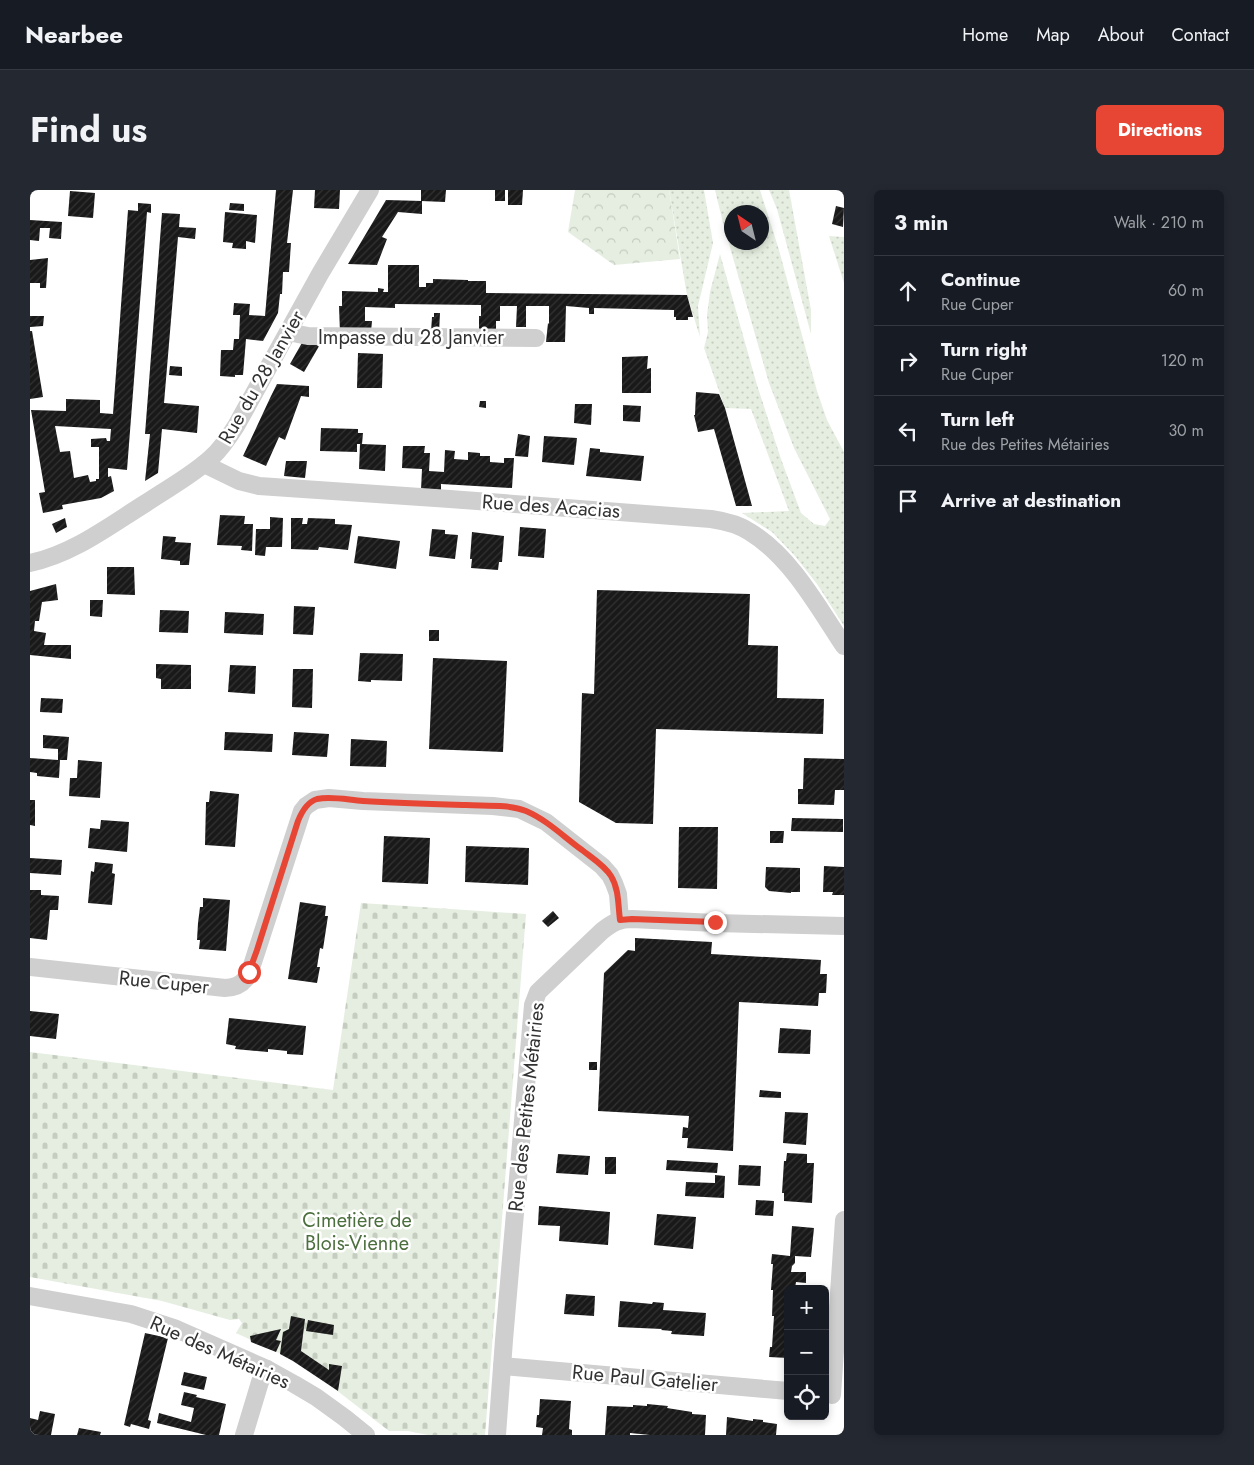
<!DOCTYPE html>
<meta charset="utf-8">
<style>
:root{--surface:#171b24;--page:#242831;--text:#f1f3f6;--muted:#9ea1a6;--line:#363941;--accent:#e74635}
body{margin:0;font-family:Jost,sans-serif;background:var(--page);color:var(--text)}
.controls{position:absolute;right:15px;bottom:15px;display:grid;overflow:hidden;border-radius:8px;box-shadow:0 2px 8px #0003}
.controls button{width:45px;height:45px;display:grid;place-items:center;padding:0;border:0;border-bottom:1px solid var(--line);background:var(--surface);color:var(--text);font:25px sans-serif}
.compass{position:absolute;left:694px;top:15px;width:45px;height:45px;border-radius:50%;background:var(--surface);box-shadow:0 2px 8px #0003;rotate:325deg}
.stop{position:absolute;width:15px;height:15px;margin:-11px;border:4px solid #e74635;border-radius:50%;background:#fff}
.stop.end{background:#e74635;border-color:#fff;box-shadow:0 1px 5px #0008}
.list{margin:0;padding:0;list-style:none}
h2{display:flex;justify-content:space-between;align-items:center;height:65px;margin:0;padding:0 20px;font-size:21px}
h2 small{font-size:16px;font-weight:400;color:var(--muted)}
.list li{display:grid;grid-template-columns:32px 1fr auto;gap:15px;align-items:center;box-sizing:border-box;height:70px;padding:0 20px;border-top:1px solid var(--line)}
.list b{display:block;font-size:19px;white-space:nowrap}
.list p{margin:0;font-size:16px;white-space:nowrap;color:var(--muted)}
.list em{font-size:16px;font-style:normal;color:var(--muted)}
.icon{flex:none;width:28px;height:28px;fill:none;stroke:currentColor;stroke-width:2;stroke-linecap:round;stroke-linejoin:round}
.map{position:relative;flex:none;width:814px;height:1245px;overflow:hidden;border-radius:8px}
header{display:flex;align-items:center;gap:30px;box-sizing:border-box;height:70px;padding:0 25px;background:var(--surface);border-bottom:1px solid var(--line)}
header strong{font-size:24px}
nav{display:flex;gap:28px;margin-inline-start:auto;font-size:18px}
.intro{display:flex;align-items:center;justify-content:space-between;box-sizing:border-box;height:120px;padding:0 30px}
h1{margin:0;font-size:35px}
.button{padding:12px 22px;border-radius:8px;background:var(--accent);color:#fff;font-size:18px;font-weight:700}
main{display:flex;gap:30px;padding:0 30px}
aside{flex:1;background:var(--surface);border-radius:8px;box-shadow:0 2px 8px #0003}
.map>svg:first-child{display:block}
.grass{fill:url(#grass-dots);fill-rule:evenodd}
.forest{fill:url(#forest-crowns)}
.cemetery{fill:url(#cemetery-stones)}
.building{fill:url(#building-hatch);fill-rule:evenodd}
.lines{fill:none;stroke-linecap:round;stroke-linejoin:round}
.street{stroke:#cfcfcf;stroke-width:18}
.route{stroke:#e74635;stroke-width:6}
.labels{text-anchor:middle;stroke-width:5;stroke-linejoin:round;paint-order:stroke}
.street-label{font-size:20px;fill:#323232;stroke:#fff}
.park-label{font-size:20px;fill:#4c6f3e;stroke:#fff}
</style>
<header>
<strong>Nearbee</strong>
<nav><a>Home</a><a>Map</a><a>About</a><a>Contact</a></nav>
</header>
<div class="intro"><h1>Find us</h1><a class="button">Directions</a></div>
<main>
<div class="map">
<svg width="814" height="1245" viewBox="0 0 814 1245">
<defs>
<pattern id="grass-dots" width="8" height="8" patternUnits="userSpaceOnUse" patternTransform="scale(1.25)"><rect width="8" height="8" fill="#e5eee0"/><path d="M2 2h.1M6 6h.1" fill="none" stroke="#c5cdc1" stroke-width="1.8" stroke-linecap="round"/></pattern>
<pattern id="forest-crowns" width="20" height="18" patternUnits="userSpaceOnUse" patternTransform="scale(1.25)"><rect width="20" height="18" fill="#e5eee0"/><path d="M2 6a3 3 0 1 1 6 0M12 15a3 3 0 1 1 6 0" fill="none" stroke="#c5cdc1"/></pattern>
<pattern id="cemetery-stones" width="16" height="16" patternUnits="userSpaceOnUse" patternTransform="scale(1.25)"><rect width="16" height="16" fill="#e5eee0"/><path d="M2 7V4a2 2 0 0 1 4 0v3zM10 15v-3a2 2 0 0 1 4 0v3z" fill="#c5cdc1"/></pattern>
<pattern id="building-hatch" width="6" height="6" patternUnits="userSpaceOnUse" patternTransform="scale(1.25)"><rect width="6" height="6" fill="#191919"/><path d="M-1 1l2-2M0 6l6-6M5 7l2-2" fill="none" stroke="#323232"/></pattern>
</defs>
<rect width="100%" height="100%" fill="#fff"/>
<g class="grass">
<path d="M 639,0 L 674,0 L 683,53 L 668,116 L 670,147 L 657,105 Z"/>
<path d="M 685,0 L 730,0 L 749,60 L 787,201 L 797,230 L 814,262 L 814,436 L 787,394 L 765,366 L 742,342 L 712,323 L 759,321 L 721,219 L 695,218 L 674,158 L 678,142 L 677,125 L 680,102 L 690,64 L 727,195 L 751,269 L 771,323 L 784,334 L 795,336 L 800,329 L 764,258 L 739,193 L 693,33 ZM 702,22 L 732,22 L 732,52 L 702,52 Z"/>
<path d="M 739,0 L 759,0 L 781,120 L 781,144 L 747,19 Z"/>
<path d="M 799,46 L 814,47 L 814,93 Z"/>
</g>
<path class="forest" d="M 545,0 L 639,0 L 650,69 L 584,75 L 538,42 Z"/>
<path class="cemetery" d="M 331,713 L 496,724 L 455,1245 L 398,1245 L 378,1241 L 359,1241 L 296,1192 L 253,1165 L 206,1143 L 212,1133 L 209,1129 L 200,1130 L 132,1111 L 0,1087 L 0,862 L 303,900 Z"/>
<g class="building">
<path d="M 246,0 L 263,0 L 257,53 L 261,53 L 259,82 L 253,82 L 252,104 L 250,104 L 248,123 L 233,151 L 216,149 L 213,185 L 205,185 L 205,187 L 190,186 L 191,160 L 203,160 L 204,149 L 209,149 L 210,125 L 203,125 L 204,113 L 220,114 L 219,125 L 235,126 Z"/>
<path d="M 285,0 L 310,0 L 309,19 L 284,18 Z"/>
<path d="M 391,0 L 416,0 L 415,12 L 391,11 Z"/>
<rect x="465" y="0" width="10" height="11"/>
<path d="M 478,0 L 493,0 L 492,15 L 478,15 Z"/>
<path d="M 40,1 L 65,3 L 63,28 L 38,26 Z"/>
<path d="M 356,10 L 392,11 L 392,24 L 368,22 L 352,47 L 357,49 L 347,75 L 318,74 Z"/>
<path d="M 108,13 L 121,14 L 121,23 L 117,22 L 97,280 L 78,278 L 78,287 L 81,286 L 84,301 L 71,308 L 32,315 L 33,319 L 13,323 L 9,303 L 15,302 L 1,220 L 36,221 L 36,209 L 70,210 L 70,223 L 83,224 L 98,20 L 108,21 ZM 25,236 L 81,239 L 80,251 L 77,251 L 76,248 L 61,249 L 61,257 L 69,257 L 69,289 L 66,289 L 66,291 L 60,292 L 58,285 L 44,288 L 40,261 L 30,262 Z"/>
<path d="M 200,13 L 214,14 L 214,21 L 199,20 Z"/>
<path d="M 806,16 L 814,18 L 813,37 L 802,34 Z"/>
<path d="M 195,22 L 227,25 L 225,53 L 216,51 L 216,59 L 202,58 L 203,53 L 193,52 Z"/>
<path d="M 132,23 L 150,24 L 149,37 L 166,38 L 165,49 L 148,47 L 134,213 L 169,216 L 167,243 L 132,239 L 128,283 L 115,291 L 120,244 L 115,244 Z"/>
<path d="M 0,30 L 32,32 L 31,49 L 19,48 L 20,38 L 10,38 L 9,51 L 0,50 Z"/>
<path d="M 18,68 L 16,98 L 10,98 L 10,93 L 0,93 L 0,70 Z"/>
<path d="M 358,75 L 389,75 L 389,97 L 396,97 L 396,93 L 403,93 L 403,89 L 438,90 L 438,91 L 456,91 L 456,103 L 458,103 L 657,105 L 663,127 L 658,127 L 658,130 L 646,130 L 646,127 L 644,127 L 644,120 L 564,118 L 564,124 L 559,124 L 559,118 L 536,116 L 535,152 L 516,152 L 518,133 L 519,134 L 519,116 L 496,116 L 496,137 L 486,137 L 487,116 L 470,116 L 470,131 L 466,131 L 466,143 L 449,143 L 449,126 L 451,126 L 451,115 L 365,114 L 365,118 L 335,117 L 335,131 L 342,131 L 341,142 L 310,143 L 309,116 L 312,116 L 312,101 L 348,102 L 348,98 L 354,99 L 353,102 L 358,102 Z"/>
<path d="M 404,123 L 410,123 L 409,143 L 401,142 L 402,127 L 404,127 Z"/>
<path d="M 0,126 L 14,126 L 13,136 L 0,137 Z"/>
<path d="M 0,141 L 2,141 L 13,207 L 0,209 Z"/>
<path d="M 273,151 L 292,151 L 274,182 L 260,174 Z"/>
<path d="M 328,163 L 353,164 L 352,198 L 327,198 Z"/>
<path d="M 618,166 L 617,179 L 621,178 L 621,203 L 592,203 L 592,167 Z"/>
<path d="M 140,176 L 152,177 L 152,186 L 139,185 Z"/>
<path d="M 247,194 L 279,196 L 279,207 L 271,206 L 255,250 L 249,247 L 236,276 L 213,266 L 241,206 Z"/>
<path d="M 666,202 L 689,204 L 695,218 L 722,316 L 706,316 L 684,239 L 668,242 L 664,225 L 665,225 Z"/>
<path d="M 450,211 L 456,211 L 456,218 L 449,217 Z"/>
<path d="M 545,214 L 562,214 L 561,235 L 544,233 Z"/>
<path d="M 593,215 L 611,216 L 610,232 L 593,231 Z"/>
<path d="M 291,238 L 328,239 L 328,243 L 333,243 L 332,254 L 356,255 L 355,281 L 329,279 L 330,254 L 327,254 L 327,262 L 290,261 Z"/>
<path d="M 488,244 L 500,246 L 498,267 L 485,266 Z"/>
<path d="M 514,246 L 547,248 L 544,275 L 512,272 Z"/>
<path d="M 373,256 L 395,256 L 394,263 L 400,263 L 399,281 L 414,282 L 415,260 L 425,261 L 424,269 L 438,270 L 438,262 L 450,263 L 450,266 L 460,266 L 460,272 L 474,273 L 474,268 L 484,268 L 482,298 L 411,294 L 411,300 L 391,300 L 392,279 L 372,278 Z"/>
<path d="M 560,258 L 570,259 L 570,262 L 614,266 L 611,291 L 556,286 Z"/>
<path d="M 256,271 L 277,271 L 275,288 L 254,286 Z"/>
<path d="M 190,325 L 215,326 L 214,334 L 223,334 L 222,361 L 211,360 L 212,356 L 187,355 Z"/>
<path d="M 240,327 L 253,328 L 252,357 L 236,357 L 235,366 L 225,365 L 226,339 L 240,339 Z"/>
<path d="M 35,328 L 37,337 L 26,343 L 22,334 Z"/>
<path d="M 261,328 L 273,328 L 272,334 L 277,334 L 278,328 L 305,329 L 305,334 L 322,335 L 318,360 L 289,357 L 288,360 L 261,359 Z"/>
<path d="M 490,337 L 516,339 L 514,368 L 488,366 Z"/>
<path d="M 402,339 L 415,340 L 415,344 L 428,345 L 425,369 L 399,366 Z"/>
<path d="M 442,342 L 474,346 L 472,372 L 469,372 L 468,380 L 441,378 L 442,369 L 440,369 Z"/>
<path d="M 133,346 L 146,347 L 145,352 L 161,353 L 159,375 L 150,375 L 150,371 L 131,369 Z"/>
<path d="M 328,346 L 370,351 L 366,379 L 324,373 Z"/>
<path d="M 77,377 L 104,377 L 105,405 L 77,404 Z"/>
<path d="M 26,394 L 28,410 L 12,412 L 9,431 L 5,431 L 4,441 L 16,443 L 14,455 L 41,455 L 41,469 L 0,465 L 0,401 Z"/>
<path d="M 567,400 L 720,404 L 718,455 L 748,456 L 747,508 L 794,509 L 793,544 L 626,539 L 623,634 L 586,633 L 549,612 L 552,503 L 564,504 Z"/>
<path d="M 60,410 L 73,410 L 72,427 L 60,426 Z"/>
<path d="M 264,416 L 285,417 L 283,445 L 263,444 Z"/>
<path d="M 130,420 L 159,421 L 158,443 L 129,442 Z"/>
<path d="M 195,422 L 234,424 L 233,445 L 194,443 Z"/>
<rect x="399" y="440" width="10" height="11"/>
<path d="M 330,463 L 373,464 L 372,491 L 341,490 L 341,492 L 328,491 Z"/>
<path d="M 403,468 L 477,471 L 473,562 L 399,559 Z"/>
<path d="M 126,474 L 161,475 L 161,499 L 131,499 L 131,489 L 126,488 Z"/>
<path d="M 200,475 L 226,476 L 225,504 L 198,502 Z"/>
<path d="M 263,479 L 283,479 L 282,518 L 262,517 Z"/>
<path d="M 11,508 L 33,509 L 32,523 L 10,522 Z"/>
<path d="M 195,542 L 243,544 L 242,562 L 194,560 Z"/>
<path d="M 264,542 L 299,544 L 297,567 L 262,565 Z"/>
<path d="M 13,545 L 39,547 L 37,570 L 28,570 L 30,570 L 29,588 L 7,586 L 7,583 L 0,582 L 0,568 L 28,570 L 28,559 L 13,558 Z"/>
<path d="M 321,549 L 357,551 L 356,577 L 320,576 Z"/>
<path d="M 774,568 L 814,569 L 814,600 L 805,600 L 804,615 L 768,614 L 768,599 L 773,599 Z"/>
<path d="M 48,570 L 72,572 L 70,608 L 39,606 L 40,588 L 47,588 Z"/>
<path d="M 180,601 L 209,604 L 205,657 L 175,655 L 176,612 L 179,612 Z"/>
<path d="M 0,610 L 5,610 L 5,636 L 0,635 Z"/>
<path d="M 762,628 L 813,629 L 813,642 L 761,641 Z"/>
<path d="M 71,630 L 99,632 L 97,662 L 58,658 L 60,638 L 70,639 Z"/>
<path d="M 649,637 L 688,637 L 687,699 L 648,698 Z"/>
<path d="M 740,641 L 754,641 L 753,653 L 740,653 Z"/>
<path d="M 354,646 L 400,648 L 398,694 L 352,692 Z"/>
<path d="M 436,656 L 499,658 L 498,695 L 435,692 Z"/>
<path d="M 0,668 L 32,670 L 31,685 L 0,683 Z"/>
<path d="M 65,672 L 83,674 L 82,683 L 85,684 L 82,715 L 58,713 L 61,681 L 64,682 Z"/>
<path d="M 794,676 L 814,677 L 814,705 L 802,705 L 803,702 L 793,702 Z"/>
<path d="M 736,677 L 770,678 L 770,702 L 761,702 L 761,703 L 739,701 L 735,697 Z"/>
<path d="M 0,700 L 11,700 L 11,705 L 29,706 L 28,720 L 20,720 L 17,750 L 0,748 Z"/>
<path d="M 173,708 L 200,710 L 196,761 L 169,759 L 170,750 L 167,750 L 168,733 L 170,717 L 173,717 Z"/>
<path d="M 270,712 L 296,716 L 295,726 L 298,726 L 293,759 L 290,758 L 287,777 L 290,777 L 287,793 L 258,789 Z"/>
<path d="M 523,721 L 529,728 L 518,737 L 512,731 Z"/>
<path d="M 605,748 L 682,752 L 681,764 L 791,770 L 790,784 L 797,784 L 796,803 L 789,803 L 788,816 L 709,812 L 703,961 L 657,958 L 658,948 L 652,948 L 653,937 L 658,938 L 659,926 L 568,921 L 574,783 L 598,760 L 605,761 Z"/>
<path d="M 0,821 L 29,824 L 26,849 L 0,846 Z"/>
<path d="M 199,828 L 276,836 L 273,865 L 257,864 L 257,861 L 238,859 L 238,862 L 205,859 L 206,856 L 196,854 Z"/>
<path d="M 750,838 L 781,840 L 780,864 L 748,863 Z"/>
<rect x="559" y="872" width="8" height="8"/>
<path d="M 730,900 L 751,902 L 751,908 L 729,907 Z"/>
<path d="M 755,922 L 778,923 L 776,955 L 753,953 Z"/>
<path d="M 757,963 L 777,964 L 777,973 L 784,973 L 782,1013 L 754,1011 L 754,1003 L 752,1003 L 754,971 L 756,971 Z"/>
<path d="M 528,964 L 560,966 L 558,985 L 526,983 Z"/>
<rect x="575" y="967" width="11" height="17"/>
<path d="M 637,970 L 688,973 L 687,983 L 636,980 Z"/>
<path d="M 709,975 L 731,976 L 730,996 L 708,995 Z"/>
<path d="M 685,985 L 695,986 L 694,1008 L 655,1006 L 656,992 L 685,993 Z"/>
<path d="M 726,1010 L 744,1011 L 743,1026 L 725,1025 Z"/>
<path d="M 509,1016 L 580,1022 L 578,1055 L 529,1051 L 530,1036 L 508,1035 Z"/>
<path d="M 627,1024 L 666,1027 L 663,1059 L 624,1055 Z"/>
<path d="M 762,1036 L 784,1038 L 781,1067 L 765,1066 L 765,1073 L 762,1076 L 761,1082 L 776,1082 L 776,1093 L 766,1092 L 765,1099 L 758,1099 L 758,1168 L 739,1167 L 740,1157 L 742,1157 L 744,1126 L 742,1126 L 743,1100 L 741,1100 L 743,1074 L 741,1074 L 742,1064 L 760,1066 Z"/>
<path d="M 536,1104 L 565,1106 L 564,1126 L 534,1124 Z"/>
<path d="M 590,1111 L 622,1114 L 623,1112 L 634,1113 L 633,1120 L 676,1123 L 674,1146 L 641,1144 L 642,1141 L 631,1140 L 632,1139 L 588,1137 Z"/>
<path d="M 261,1126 L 275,1129 L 271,1161 L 299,1180 L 299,1174 L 312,1176 L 308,1201 L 263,1171 L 250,1164 L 253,1142 L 259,1139 Z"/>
<path d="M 278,1130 L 304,1135 L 303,1145 L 276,1141 Z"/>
<path d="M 251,1139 L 246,1150 L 251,1151 L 246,1162 L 221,1152 L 220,1146 Z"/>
<path d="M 115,1143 L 138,1148 L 118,1230 L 121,1231 L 119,1239 L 101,1234 L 100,1237 L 94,1235 Z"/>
<path d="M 154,1182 L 177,1187 L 174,1200 L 151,1195 Z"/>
<path d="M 154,1202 L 167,1205 L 166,1207 L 196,1214 L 189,1245 L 176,1245 L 127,1233 L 129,1223 L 161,1232 L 164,1218 L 151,1215 Z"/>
<path d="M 510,1209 L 541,1211 L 539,1239 L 542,1240 L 542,1245 L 512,1245 L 513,1238 L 506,1237 L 507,1225 L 509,1225 Z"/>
<path d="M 617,1214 L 638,1216 L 637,1218 L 662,1222 L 662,1224 L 676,1225 L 675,1245 L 620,1245 L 600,1243 L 600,1245 L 575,1245 L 577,1216 L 603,1217 L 603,1215 L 617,1216 Z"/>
<path d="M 10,1221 L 25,1224 L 21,1245 L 0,1245 L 0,1228 L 8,1230 Z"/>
<path d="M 697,1227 L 723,1231 L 723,1229 L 733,1230 L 733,1232 L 747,1234 L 746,1245 L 696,1245 Z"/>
<path d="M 49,1238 L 71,1242 L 70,1245 L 47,1245 Z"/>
</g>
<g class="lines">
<g class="street">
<path d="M 258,142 L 278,146 L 506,148"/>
<path d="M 174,274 L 209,291 L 229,296 L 420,309 L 681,329 C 695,331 708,334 720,342 C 761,367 788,417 814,456"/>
<path d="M 0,373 C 43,364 79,336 116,313 C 138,298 163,285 182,267 C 192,258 199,247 206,236 L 290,84 L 340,0"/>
<path d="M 0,777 L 195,798 C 219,797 220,780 227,760 L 272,621 L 276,616 L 285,610 L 299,608 L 333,611 L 463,616 L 489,619 L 516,632 L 572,676 L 580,685 L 584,693 L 588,704 L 590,730"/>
<path d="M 0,1106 L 101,1124 L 144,1138 L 237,1179 L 264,1194 L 286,1207 L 315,1228 L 336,1245"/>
<path d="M 472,1176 L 758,1201"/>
<path d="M 802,1205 L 814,1030"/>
<path d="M 214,1245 L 230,1192 L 237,1179"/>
<path d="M 467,1245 L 474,1150 L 503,815 L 508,802 L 572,741 C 582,733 589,729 602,729 L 685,733 L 814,736"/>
</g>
</g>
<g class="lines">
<path class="route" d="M 219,782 L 227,760 L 268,631 C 272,621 277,612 287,609 C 302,606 318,610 333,611 C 367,613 402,614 436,615 C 455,616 478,614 496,621 C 517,630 534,647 552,660 C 562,668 574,675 581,686 C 589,699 588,715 590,730 L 602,729 L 685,732"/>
</g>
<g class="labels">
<g class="street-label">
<text x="381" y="154">Impasse du 28 Janvier</text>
<text transform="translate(231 187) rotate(-60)" y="7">Rue du 28 Janvier</text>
<text transform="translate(521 316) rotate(4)" y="7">Rue des Acacias</text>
<text transform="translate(134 792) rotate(6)" y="7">Rue Cuper</text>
<text transform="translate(496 917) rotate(-84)" y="7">Rue des Petites Métairies</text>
<text transform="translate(190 1162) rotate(24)" y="7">Rue des Métairies</text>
<text transform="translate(615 1188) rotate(5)" y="7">Rue Paul Gatelier</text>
</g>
<g class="park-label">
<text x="327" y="1037">Cimetière de<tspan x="327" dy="23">Blois-Vienne</tspan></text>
</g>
</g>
</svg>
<div class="controls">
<button>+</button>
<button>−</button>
<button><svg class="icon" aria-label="locate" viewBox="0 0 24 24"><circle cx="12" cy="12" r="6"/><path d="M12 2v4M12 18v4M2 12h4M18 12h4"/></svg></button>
</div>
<svg class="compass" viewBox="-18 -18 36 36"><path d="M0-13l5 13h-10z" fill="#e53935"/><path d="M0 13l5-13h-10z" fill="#9ea1a6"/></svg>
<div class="stop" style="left:219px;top:782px"></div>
<div class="stop end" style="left:685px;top:732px"></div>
</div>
<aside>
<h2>3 min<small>Walk · 210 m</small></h2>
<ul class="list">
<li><svg class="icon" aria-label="ahead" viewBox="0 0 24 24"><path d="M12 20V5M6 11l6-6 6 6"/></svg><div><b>Continue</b><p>Rue Cuper</p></div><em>60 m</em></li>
<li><svg class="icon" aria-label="right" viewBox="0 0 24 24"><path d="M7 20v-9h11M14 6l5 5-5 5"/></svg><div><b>Turn right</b><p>Rue Cuper</p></div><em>120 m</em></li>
<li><svg class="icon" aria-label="left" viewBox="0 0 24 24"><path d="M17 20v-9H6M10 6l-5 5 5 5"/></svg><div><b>Turn left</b><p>Rue des Petites Métairies</p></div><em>30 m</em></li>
<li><svg class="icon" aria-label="arrive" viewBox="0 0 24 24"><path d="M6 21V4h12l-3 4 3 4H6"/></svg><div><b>Arrive at destination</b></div></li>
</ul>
</aside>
</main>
